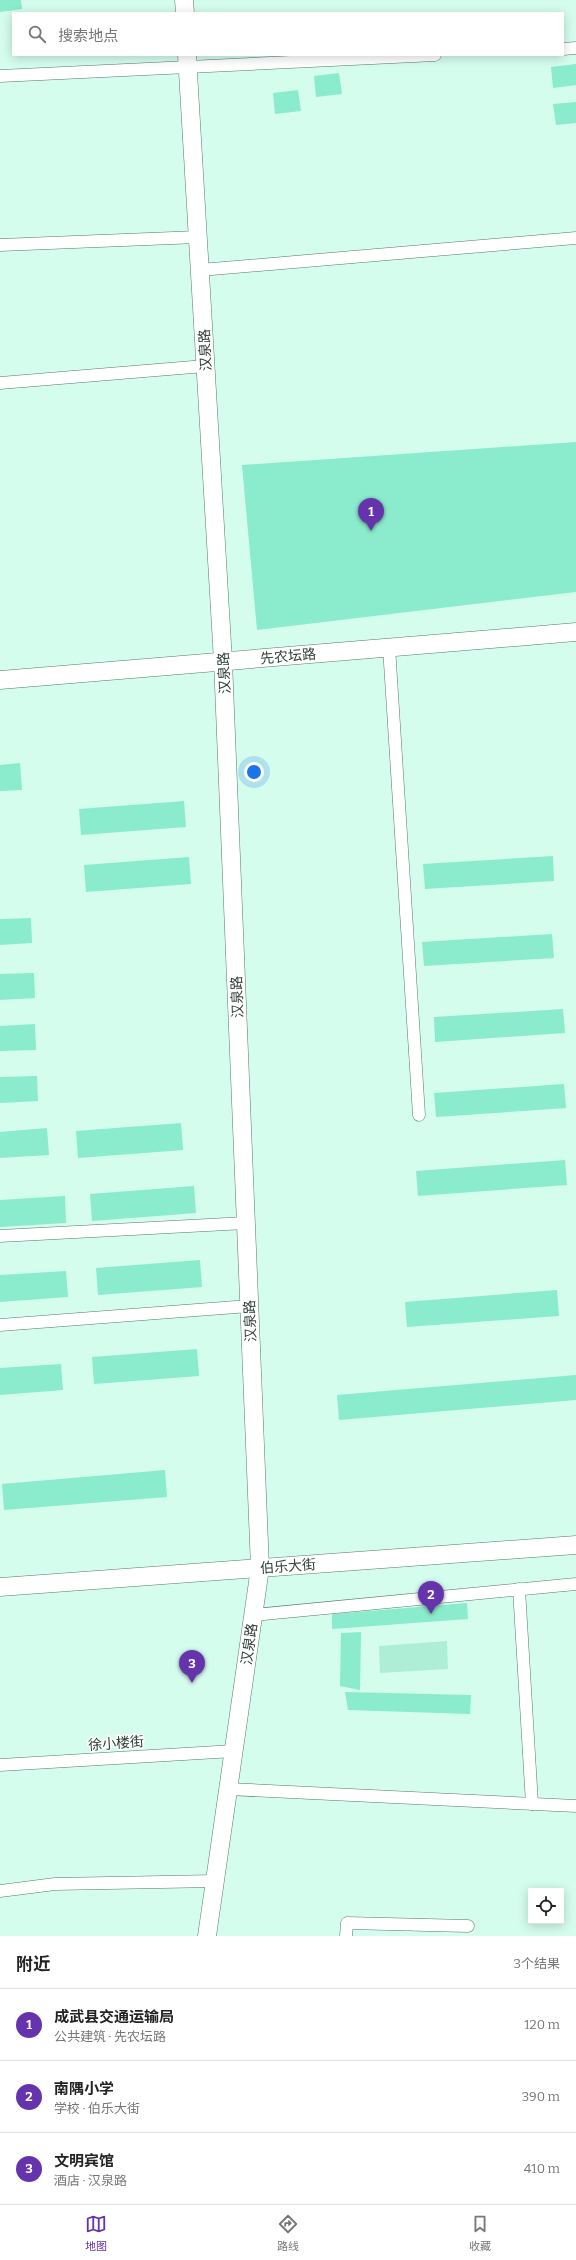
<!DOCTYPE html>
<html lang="zh">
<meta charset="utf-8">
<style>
:root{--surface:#fff;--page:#f6f6f6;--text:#222;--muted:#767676;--line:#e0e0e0;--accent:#6534ac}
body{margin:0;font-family:Bitter,"Noto Sans SC",serif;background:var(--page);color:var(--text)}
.controls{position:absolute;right:12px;bottom:12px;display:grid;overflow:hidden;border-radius:0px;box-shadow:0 2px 10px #0003}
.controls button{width:36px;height:36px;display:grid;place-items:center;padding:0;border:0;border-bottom:1px solid var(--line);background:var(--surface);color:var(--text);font:20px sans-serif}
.you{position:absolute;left:254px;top:772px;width:14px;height:14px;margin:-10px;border:3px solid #fff;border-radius:50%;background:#1a73e8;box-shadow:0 0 0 6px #1a73e833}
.badge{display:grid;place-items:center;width:26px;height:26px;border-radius:50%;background:var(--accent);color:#fff;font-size:13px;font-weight:700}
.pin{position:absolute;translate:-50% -33px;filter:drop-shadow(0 1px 2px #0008)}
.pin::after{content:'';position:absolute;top:21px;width:14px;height:12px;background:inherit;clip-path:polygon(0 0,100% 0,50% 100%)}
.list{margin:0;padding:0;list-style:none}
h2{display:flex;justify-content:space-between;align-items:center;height:52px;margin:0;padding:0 16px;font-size:17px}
h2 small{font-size:13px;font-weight:400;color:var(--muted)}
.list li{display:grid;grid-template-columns:26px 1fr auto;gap:12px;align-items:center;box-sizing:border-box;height:72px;padding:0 16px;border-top:1px solid var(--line)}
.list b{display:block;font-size:15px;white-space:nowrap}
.list p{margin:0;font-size:13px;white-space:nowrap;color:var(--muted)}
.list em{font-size:13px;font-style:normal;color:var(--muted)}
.icon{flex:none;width:22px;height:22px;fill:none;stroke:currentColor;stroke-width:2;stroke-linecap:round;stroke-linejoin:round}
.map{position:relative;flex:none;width:576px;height:1936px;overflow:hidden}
.search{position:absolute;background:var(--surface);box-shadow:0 2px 10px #0003;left:12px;right:12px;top:12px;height:44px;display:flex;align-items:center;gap:10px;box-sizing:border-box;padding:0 14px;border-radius:0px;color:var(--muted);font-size:15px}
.sheet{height:268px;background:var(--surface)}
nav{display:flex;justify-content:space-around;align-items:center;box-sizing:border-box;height:56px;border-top:1px solid var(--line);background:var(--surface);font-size:11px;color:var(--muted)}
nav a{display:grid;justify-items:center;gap:2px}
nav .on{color:var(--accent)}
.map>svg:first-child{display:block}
.green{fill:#aeeed7}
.building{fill:#8aeccc}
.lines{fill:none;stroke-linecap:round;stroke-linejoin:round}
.street-casing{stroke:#557a6d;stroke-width:13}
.secondary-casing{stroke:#557a6d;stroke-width:19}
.street{stroke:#fff;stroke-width:12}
.secondary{stroke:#fff;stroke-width:18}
.labels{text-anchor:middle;stroke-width:3;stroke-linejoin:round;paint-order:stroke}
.street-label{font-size:14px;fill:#2e3e38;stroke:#fff}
</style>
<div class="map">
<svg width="576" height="1936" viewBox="0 0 576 1936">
<rect width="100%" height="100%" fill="#d4fdee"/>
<path class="green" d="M 447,1641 L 448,1669 L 380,1673 L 379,1646 Z"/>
<g class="building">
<path d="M 0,0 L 21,0 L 22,9 L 0,12 Z"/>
<path d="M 576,64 L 576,85 L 553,88 L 551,67 Z"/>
<path d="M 339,73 L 342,94 L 316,97 L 314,76 Z"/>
<path d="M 298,90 L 301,111 L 275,114 L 273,93 Z"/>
<path d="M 576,102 L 576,123 L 556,125 L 553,104 Z"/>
<path d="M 576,442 L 576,592 L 257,630 L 242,465 Z"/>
<path d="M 20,763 L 22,790 L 0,791 L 0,765 Z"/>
<path d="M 184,801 L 186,827 L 81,835 L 79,809 Z"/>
<path d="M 553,856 L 554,881 L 425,889 L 423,864 Z"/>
<path d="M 189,857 L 191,884 L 86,892 L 84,865 Z"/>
<path d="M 31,918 L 32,943 L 0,945 L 0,919 Z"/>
<path d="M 552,934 L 554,958 L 424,966 L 422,942 Z"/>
<path d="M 34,973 L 35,998 L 0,1000 L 0,974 Z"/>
<path d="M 563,1009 L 565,1033 L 435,1042 L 434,1017 Z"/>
<path d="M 35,1024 L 36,1050 L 0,1051 L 0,1026 Z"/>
<path d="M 37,1076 L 38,1101 L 0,1103 L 0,1077 Z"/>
<path d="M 564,1084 L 566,1108 L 436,1117 L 434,1093 Z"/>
<path d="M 181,1123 L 183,1150 L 78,1158 L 76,1131 Z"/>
<path d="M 47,1128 L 49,1155 L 0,1158 L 0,1132 Z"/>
<path d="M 565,1160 L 567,1185 L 418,1196 L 416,1171 Z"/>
<path d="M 194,1186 L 196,1213 L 92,1221 L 90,1194 Z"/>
<path d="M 65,1196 L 66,1223 L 0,1227 L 0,1200 Z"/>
<path d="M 200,1260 L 202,1287 L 98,1295 L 96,1268 Z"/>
<path d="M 66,1271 L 68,1297 L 0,1302 L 0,1275 Z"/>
<path d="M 557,1290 L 559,1316 L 407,1327 L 405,1302 Z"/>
<path d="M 197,1349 L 199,1376 L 94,1384 L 92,1357 Z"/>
<path d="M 61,1364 L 63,1390 L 0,1395 L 0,1368 Z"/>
<path d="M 576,1375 L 576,1400 L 339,1420 L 337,1395 Z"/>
<path d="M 165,1470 L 167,1497 L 4,1510 L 2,1484 Z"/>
<path d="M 467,1603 L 468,1619 L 332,1629 L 332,1614 Z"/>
<path d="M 361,1632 L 360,1690 L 340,1686 L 341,1633 Z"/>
<path d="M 345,1692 L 471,1695 L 470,1714 L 348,1710 Z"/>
</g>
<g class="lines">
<g class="street-casing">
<g id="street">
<path d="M 563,49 L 576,48"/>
<path d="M 0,76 L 435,55"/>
<path d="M 0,245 L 198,237"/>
<path d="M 200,270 L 576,238"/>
<path d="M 0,383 L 205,366"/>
<path d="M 389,647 L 419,1115"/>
<path d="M 0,1236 L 246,1223"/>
<path d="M 0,1325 L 249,1306"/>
<path d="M 519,1589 L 532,1804"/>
<path d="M 253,1615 L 576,1584"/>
<path d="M 0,1765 L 234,1751"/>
<path d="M 228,1789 L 576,1806"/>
<path d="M 0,1891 L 55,1884 L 215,1881"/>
<path d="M 346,1936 L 347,1923 L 468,1926"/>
</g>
</g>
<g class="secondary-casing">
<g id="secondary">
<path d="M 184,0 L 185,13"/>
<path d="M 187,55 L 223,661 L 260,1568 L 207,1936"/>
<path d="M 0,680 L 576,632"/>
<path d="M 0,1587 L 576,1545"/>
</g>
</g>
<use href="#street" class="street"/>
<use href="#secondary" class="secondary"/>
</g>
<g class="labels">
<g class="street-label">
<text transform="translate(205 350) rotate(-93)" y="5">汉泉路</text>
<text transform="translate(288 656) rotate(-5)" y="5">先农坛路</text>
<text transform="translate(224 673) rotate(-93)" y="5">汉泉路</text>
<text transform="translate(237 997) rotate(-92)" y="5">汉泉路</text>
<text transform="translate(250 1321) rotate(-92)" y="5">汉泉路</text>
<text transform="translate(288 1566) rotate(-4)" y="5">伯乐大街</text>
<text transform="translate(249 1644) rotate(-82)" y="5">汉泉路</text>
<text transform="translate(116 1743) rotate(-4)" y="5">徐小楼街</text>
</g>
</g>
</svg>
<div class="controls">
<button><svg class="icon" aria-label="locate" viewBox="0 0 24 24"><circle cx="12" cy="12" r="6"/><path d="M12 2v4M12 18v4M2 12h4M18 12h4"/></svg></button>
</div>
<div class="you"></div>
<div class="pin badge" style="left:371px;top:531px">1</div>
<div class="pin badge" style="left:431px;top:1614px">2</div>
<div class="pin badge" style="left:192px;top:1683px">3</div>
<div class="search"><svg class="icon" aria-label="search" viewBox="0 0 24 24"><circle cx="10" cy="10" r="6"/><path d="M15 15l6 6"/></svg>搜索地点</div>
</div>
<section class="sheet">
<h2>附近<small>3个结果</small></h2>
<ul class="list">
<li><span class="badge">1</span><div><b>成武县交通运输局</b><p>公共建筑 · 先农坛路</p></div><em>120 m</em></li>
<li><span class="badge">2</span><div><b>南隅小学</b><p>学校 · 伯乐大街</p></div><em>390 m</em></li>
<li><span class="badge">3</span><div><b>文明宾馆</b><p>酒店 · 汉泉路</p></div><em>410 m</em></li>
</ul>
</section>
<nav>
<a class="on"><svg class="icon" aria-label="map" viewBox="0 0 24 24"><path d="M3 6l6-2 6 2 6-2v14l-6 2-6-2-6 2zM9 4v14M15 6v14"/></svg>地图</a>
<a><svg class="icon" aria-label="directions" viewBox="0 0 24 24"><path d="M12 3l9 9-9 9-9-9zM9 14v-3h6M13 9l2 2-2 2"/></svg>路线</a>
<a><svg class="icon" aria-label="saved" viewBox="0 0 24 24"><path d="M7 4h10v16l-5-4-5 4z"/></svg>收藏</a>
</nav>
